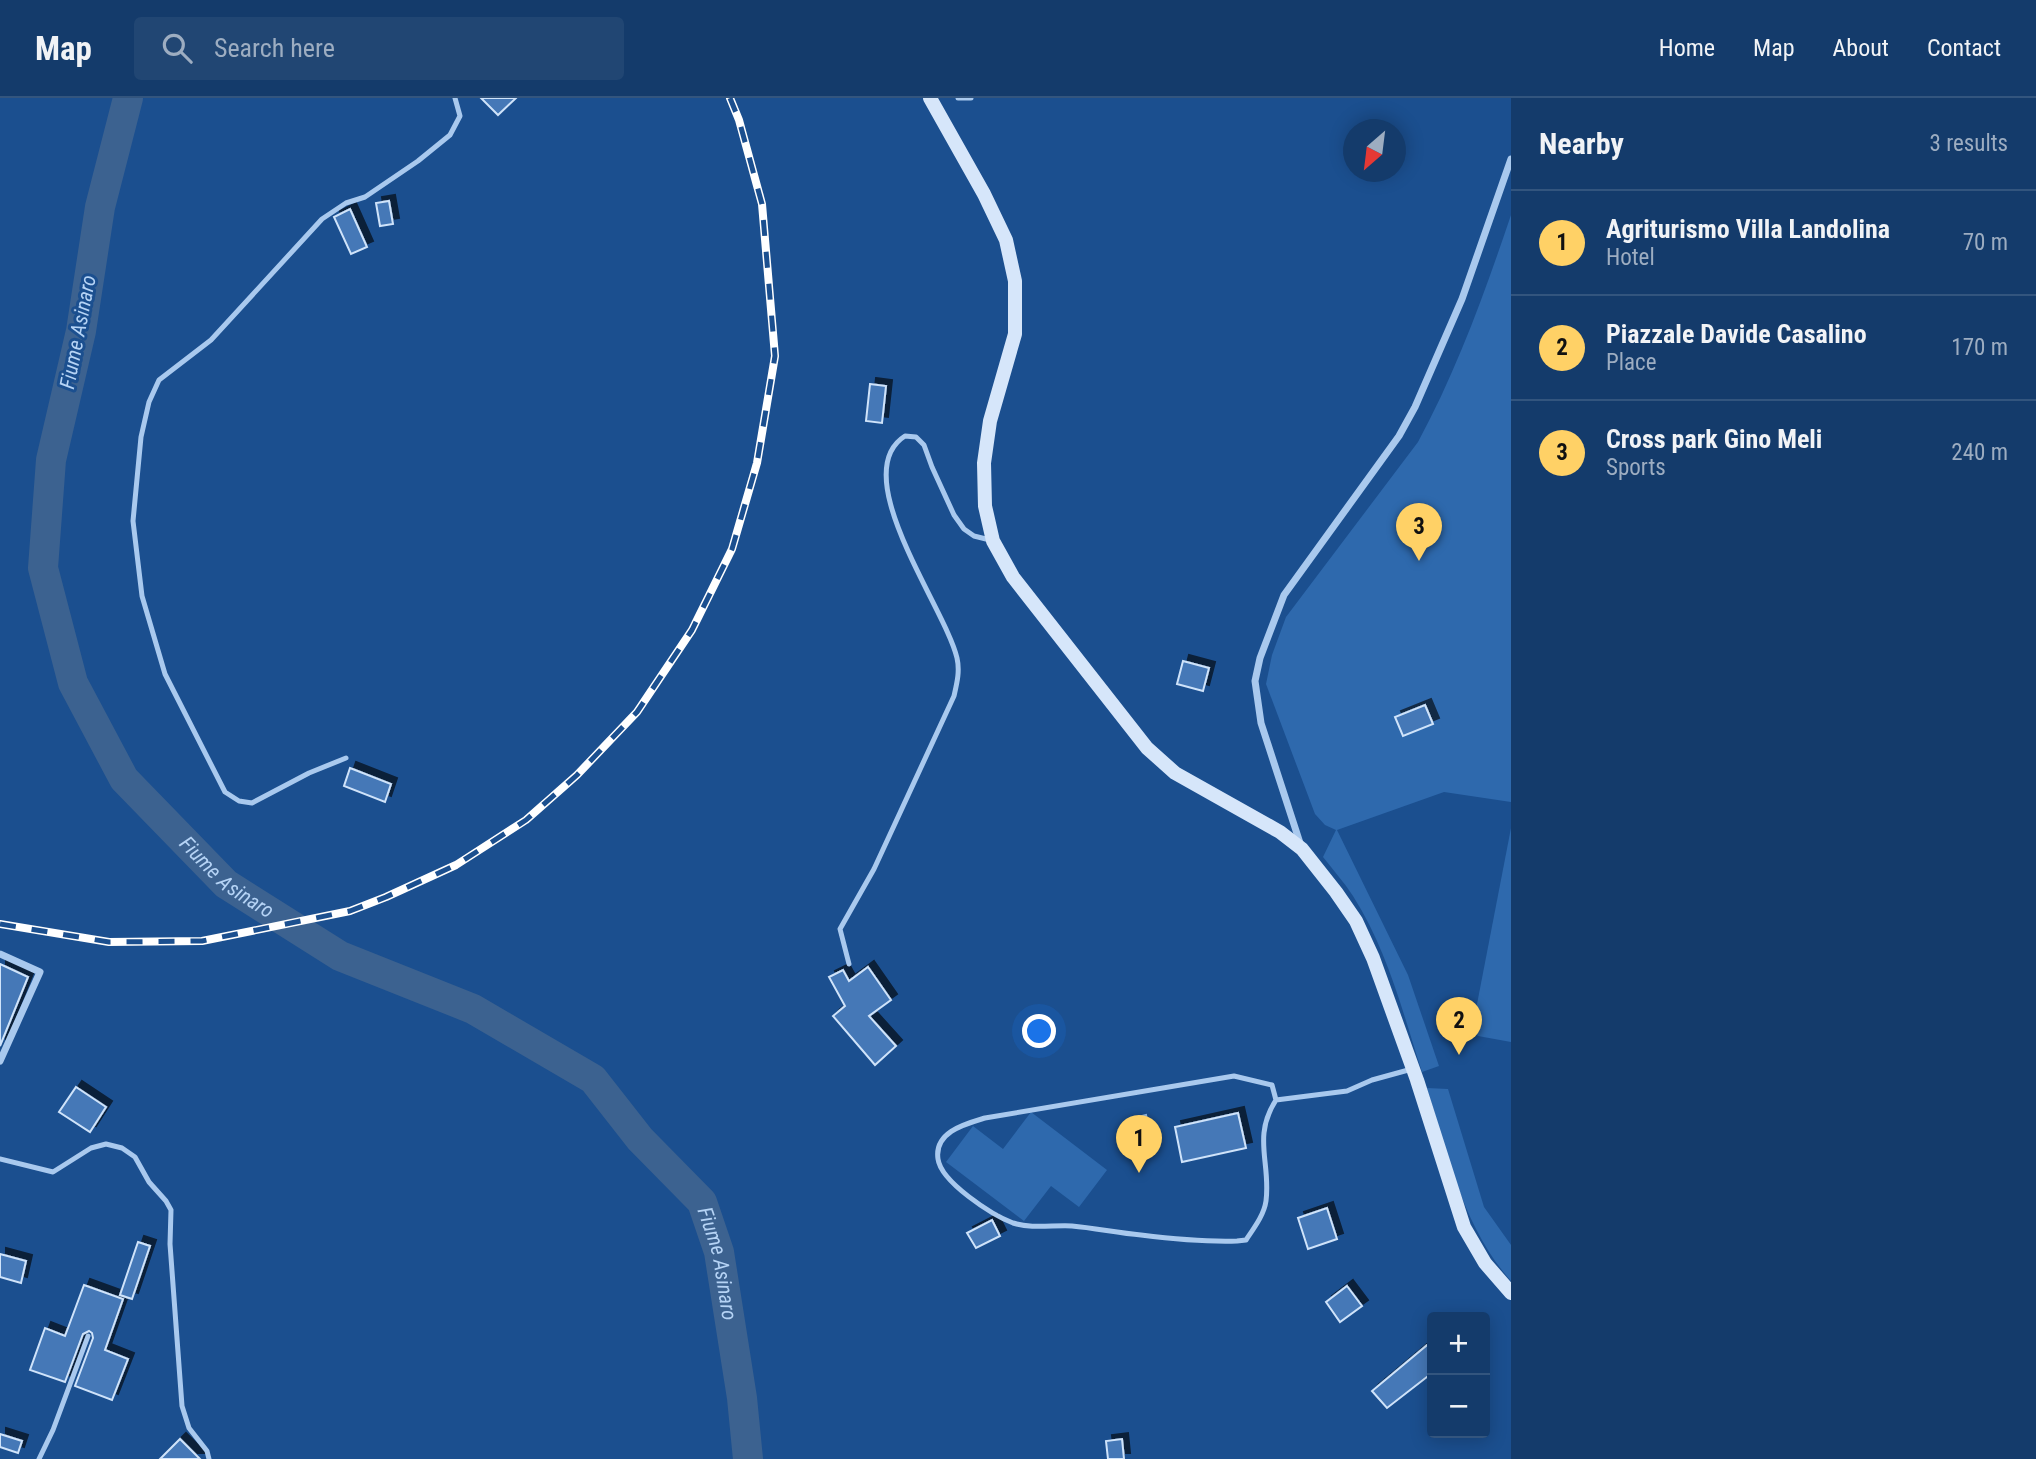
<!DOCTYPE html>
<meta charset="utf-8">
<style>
:root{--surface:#143b6b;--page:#214673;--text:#f1f3f6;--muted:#9dadc1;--line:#33557e;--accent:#ffd166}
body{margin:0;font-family:"Roboto Condensed",sans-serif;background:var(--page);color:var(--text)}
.controls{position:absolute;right:21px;bottom:21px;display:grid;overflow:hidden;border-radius:7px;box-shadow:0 4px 18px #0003}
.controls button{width:63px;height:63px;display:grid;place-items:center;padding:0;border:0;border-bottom:2px solid var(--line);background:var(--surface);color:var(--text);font:35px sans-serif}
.compass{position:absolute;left:1343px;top:21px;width:63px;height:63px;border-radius:50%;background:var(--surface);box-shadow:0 4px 18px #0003;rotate:208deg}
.you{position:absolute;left:1040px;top:934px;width:24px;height:24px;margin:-18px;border:5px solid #fff;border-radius:50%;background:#1a73e8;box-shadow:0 0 0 10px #1a73e833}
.badge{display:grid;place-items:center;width:46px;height:46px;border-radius:50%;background:var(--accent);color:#111;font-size:23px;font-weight:700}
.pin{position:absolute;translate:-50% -58px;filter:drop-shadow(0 2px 4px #0008)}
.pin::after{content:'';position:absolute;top:37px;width:24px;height:21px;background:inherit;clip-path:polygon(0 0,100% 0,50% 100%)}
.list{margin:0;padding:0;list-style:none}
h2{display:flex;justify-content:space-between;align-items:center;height:91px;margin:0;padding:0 28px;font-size:30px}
h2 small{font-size:23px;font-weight:400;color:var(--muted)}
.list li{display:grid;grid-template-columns:46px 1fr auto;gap:21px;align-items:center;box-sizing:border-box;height:105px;padding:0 28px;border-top:2px solid var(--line)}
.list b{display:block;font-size:26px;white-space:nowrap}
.list p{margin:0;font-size:23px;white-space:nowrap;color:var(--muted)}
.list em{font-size:23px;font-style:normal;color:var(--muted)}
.icon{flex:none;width:38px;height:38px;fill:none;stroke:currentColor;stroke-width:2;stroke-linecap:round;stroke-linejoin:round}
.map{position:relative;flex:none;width:1511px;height:1361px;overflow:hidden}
header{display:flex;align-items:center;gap:42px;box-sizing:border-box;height:98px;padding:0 35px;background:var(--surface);border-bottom:2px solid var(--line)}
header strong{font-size:33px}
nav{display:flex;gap:38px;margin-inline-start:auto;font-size:24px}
.search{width:490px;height:63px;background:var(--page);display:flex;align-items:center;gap:18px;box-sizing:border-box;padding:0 24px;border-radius:7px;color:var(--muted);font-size:26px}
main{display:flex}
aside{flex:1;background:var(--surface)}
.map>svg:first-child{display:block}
.green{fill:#2e69ad}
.water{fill:#3c6290;stroke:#9cc4f0;stroke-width:2}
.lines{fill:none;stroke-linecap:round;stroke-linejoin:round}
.river{stroke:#3c6290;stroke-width:30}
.building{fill:#4478b7;stroke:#cfe3fa;stroke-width:2;filter:url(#shadow)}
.lane{stroke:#a9c9ee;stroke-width:5}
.street{stroke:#a9c9ee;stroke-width:7}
.secondary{stroke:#d6e6fa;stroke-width:14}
.rail-casing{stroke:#fff;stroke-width:8}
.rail{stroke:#1b4f8f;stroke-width:5;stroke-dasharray:16;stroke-linecap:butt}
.labels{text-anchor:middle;stroke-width:6;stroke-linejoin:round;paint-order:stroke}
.water-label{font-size:21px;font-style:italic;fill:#b5d3f5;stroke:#1b4f8f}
</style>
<header>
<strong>Map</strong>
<div class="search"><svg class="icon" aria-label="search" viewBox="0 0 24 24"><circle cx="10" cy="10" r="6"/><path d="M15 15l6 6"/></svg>Search here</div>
<nav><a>Home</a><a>Map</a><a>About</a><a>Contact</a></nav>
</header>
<main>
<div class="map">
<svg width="1511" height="1361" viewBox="0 0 1511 1361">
<defs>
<filter id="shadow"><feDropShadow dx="6" dy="-6" stdDeviation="0" flood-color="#0009"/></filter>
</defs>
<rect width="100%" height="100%" fill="#1b4f8f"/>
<g class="green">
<path d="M 1511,117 L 1511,704 L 1444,694 L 1337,732 L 1408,877 L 1439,968 L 1422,974 C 1403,915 1387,851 1353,798 C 1344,784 1333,772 1323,759 L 1336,732 L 1325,727 L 1315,716 L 1266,586 L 1272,557 L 1286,519 L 1418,344 C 1457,272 1485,194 1511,117 Z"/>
<path d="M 1511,730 L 1511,944 L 1478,938 L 1472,932 Z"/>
<path d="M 1427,990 L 1448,991 L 1484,1109 L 1511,1147 L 1511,1183 C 1463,1129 1448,1057 1427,990 Z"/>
<path d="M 1031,1014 L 1107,1072 L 1079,1109 L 1051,1088 L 1024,1123 L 946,1064 L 973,1028 L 1003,1051 Z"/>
</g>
<path class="water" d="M 1146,1017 L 1151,1045 L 1143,1046 L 1145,1059 L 1137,1061 L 1130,1021 Z"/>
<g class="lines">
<path class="river" id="s1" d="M 128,0 L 100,109 L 81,233 L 51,362 L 43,470 L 73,585 L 124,681 L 226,786 L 340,858 L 473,911 L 593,981 L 640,1041 L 702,1104 L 719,1154 L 742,1300 L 748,1361"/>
</g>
<g class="building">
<path d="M 481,0 L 516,0 L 498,17 Z"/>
<path d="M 389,103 L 393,126 L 380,128 L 376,105 Z"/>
<path d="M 350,111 L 367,149 L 351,156 L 334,119 Z"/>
<path d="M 870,286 L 886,288 L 882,325 L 866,323 Z"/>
<path d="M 1183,563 L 1209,570 L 1203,593 L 1177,586 Z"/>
<path d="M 1425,607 L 1433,626 L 1403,638 L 1395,619 Z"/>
<path d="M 350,670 L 391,686 L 385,704 L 344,688 Z"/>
<path d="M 0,866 L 28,879 L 0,948 Z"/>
<path d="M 868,869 L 891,902 L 869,918 L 896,948 L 875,967 L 833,918 L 845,908 L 829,879 L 843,872 L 849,883 Z"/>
<path d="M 76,989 L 106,1009 L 90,1034 L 59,1014 Z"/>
<path d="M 1238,1015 L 1246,1050 L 1182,1064 L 1175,1029 Z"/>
<path d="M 1327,1110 L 1337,1141 L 1308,1151 L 1298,1120 Z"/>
<path d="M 992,1122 L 1000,1138 L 976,1150 L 967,1135 Z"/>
<path d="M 138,1144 L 150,1148 L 132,1201 L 120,1197 Z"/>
<path d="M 0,1156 L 26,1163 L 21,1185 L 0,1179 Z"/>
<path d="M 84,1187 L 123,1201 L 105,1252 L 128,1261 L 112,1302 L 75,1288 L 93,1240 L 92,1235 L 89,1233 L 83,1236 L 65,1284 L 30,1272 L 45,1230 L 65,1238 Z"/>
<path d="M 1347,1188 L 1362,1208 L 1340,1224 L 1326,1204 Z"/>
<path d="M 1432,1243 L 1432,1275 L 1387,1310 L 1372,1293 Z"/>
<path d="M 0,1336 L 22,1343 L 18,1355 L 0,1349 Z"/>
<path d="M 180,1341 L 200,1361 L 160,1361 Z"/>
<path d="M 1122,1341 L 1124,1361 L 1108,1361 L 1106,1343 Z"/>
</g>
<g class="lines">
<g class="lane">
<path d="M 958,0 L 971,0"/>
<path d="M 346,660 L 309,675 L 252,705 L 239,703 L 225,694 L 165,576 L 142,498 L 133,423 L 141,339 L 149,304 L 159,282 L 211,242 L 322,121 L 346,105 L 365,99 L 418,63 L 450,37 L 460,18 L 455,0"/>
<path d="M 849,866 L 840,831 L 874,771 L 954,598 C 957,585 960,573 957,560 C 946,511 845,376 905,338 L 916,339 L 924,347 L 932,369 L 954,417 L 964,431 L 974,438 L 990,442"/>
<path d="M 1276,1002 C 1252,1039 1271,1065 1266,1103 C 1264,1117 1254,1130 1246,1142 L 1237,1143 C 1206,1144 1173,1141 1141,1137 C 1118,1135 1095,1130 1072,1128 C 1052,1127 1032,1131 1013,1125 C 992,1117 941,1084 938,1061 C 934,1034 965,1026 985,1020 L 1234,978 L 1272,987 L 1276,1002 L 1347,993 L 1372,982 L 1412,971"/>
<path d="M 0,1061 L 53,1074 L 91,1050 L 106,1046 L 122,1050 L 135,1059 L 149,1084 L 166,1103 L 171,1112 L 170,1146 L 182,1308 L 189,1330 L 207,1353 L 209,1361"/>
<path d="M 39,1361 L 53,1332 L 88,1238"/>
</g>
<g class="street">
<path d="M 1301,748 L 1261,625 L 1255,583 L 1260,560 L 1284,497 L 1399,338 L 1415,309 L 1462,201 L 1511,61"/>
<path d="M 0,856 L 40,874 L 0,963"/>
</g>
<path class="secondary" d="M 930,0 L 984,96 L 1006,142 L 1015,183 L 1015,236 L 990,323 L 984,365 L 985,408 L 993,443 L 1013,479 L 1147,650 L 1175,675 L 1280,734 L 1302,751 L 1336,794 L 1356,823 L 1373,860 L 1417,982 L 1464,1129 L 1485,1165 L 1511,1195"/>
<g class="rail-casing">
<path id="rail" d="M 0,826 L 109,844 L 202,843 L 350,813 L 386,799 L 456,767 L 526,722 L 577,677 L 637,614 L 692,532 L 732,451 L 757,365 L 775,258 L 762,106 L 739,22 L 730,0"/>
</g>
<use href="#rail" class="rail"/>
</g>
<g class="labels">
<g class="water-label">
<text transform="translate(78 234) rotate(-79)" y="7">Fiume Asinaro</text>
<text dy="7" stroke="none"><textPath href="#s1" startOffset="849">Fiume Asinaro</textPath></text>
<text dy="7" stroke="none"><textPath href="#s1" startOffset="1498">Fiume Asinaro</textPath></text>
</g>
</g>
</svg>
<div class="controls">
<button>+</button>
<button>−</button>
</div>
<svg class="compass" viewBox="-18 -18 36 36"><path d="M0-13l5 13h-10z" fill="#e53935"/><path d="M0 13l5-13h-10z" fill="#9dadc1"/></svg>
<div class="you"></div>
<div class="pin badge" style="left:1139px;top:1075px">1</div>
<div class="pin badge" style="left:1459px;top:957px">2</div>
<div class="pin badge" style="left:1419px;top:463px">3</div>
</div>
<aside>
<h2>Nearby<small>3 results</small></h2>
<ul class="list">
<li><span class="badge">1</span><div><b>Agriturismo Villa Landolina</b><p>Hotel</p></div><em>70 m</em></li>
<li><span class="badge">2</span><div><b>Piazzale Davide Casalino</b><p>Place</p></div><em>170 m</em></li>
<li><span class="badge">3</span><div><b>Cross park Gino Meli</b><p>Sports</p></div><em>240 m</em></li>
</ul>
</aside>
</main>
